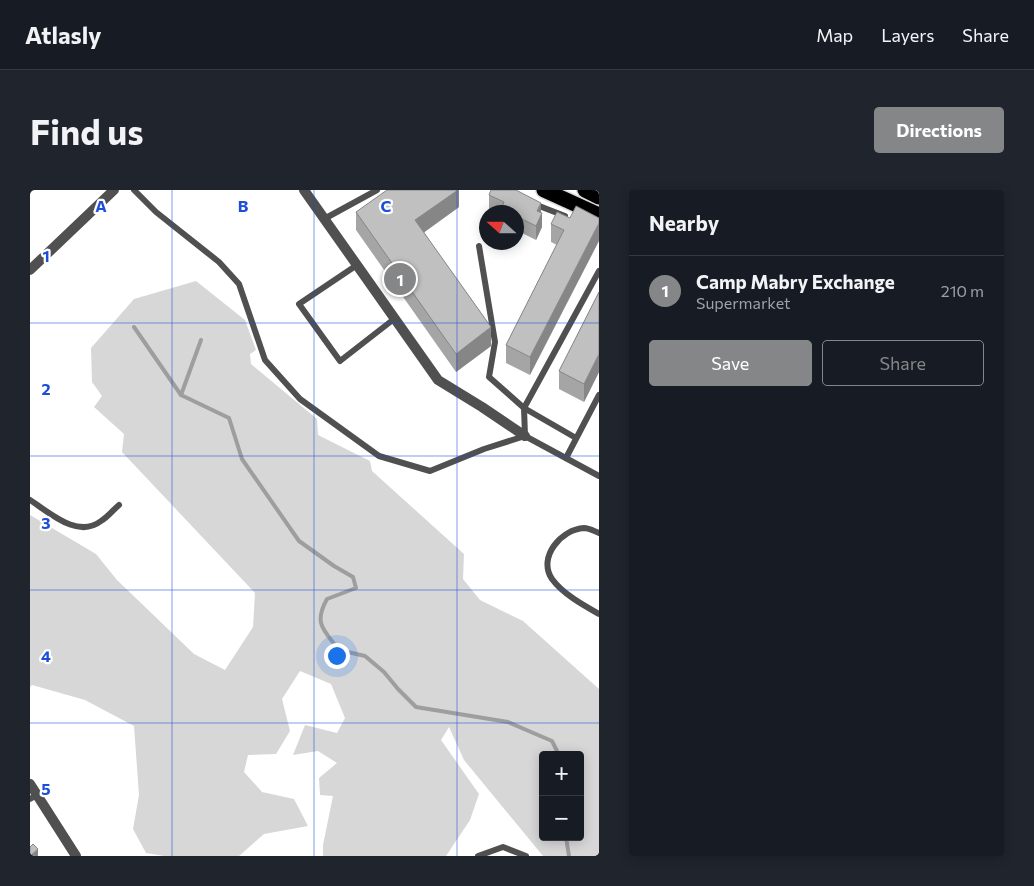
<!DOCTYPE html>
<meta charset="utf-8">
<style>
:root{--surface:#171b24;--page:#20242c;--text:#f1f3f6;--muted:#9ea1a6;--line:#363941;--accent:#858687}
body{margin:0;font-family:Commissioner,sans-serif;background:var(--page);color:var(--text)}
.controls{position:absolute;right:15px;bottom:15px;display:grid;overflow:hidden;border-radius:5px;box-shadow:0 2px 12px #0003}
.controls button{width:45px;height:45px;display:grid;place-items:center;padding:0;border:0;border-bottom:1px solid var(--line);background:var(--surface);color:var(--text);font:25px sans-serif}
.compass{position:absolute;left:449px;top:15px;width:45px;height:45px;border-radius:50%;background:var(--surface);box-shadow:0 2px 12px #0003;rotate:291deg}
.you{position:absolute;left:306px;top:465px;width:18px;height:18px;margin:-12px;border:4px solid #fff;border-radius:50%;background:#1a73e8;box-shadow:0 0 0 8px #1a73e833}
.badge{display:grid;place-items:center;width:32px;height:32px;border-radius:50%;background:var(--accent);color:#fff;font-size:16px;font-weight:700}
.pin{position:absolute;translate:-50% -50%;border:2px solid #fff;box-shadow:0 1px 5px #0006}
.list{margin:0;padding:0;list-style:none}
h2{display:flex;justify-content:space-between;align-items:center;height:65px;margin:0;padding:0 20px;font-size:21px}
h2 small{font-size:16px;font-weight:400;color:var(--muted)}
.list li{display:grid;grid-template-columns:32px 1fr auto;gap:15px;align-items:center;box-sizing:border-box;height:70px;padding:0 20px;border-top:1px solid var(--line)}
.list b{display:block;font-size:19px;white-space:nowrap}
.list p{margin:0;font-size:16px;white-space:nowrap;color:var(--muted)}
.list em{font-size:16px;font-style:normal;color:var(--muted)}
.actions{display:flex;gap:10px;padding:15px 20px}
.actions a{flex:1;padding:11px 0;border:1px solid var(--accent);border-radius:5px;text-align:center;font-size:18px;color:var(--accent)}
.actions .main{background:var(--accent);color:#fff}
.map{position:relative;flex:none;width:569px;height:666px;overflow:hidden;border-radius:5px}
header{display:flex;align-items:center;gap:30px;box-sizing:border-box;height:70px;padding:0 25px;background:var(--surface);border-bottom:1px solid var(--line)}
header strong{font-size:24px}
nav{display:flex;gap:28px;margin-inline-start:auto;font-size:18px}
.intro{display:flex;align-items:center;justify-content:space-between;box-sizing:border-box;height:120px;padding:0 30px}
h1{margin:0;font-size:35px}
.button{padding:12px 22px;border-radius:5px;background:var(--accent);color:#fff;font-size:18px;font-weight:700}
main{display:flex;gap:30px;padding:0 30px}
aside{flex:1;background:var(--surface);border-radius:5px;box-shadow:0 2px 12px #0003}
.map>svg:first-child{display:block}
.green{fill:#d7d7d7;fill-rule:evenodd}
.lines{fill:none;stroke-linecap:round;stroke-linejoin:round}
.stream{stroke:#9e9e9e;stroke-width:4}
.motorway-casing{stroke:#dbdbdb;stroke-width:18}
.service{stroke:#505050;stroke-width:6}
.minor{stroke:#505050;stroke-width:10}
.motorway{stroke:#000;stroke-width:15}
.wall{fill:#a5a5a5}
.shaded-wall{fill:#868686}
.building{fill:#c0c0c0;stroke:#868686}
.grid{fill:none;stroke:#1d4ed8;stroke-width:1;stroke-opacity:0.55}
.grid-label{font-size:16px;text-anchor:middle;font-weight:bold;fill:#1d4ed8;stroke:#fff;stroke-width:4.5;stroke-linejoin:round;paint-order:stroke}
</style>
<header>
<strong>Atlasly</strong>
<nav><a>Map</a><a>Layers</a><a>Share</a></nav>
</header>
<div class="intro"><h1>Find us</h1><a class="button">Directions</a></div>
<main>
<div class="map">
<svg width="569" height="666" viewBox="0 0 569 666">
<rect width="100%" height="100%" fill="#fff"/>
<path class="green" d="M 166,91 L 215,130 L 226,160 L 220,164 L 221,174 L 287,229 L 288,245 L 340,271 L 342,281 L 434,364 L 433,389 L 450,410 L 493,431 L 569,499 L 569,666 L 513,666 L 434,570 L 419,537 L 411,550 L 449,604 L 440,630 L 416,666 L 293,666 L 293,655 L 303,606 L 290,605 L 289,588 L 307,573 L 288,561 L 263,565 L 275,535 L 307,543 L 315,528 L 301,494 L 270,481 L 252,509 L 260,541 L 246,564 L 218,565 L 214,582 L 232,602 L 264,609 L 278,636 L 234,644 L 209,666 L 134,666 L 116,663 L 103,639 L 109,605 L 104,536 L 55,510 L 2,495 L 0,497 L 0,325 L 66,364 L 87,390 L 164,464 L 195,480 L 223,437 L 225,403 L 92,262 L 94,244 L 64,217 L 72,206 L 62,192 L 61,158 L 104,109 ZM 513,565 L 550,565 L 550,647 L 513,647 Z"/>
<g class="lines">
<g class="stream">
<path d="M 104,137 L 151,205 L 199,228 L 212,269 L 269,351 L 304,376 L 323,387 L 326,398 L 297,409 C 283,434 294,440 309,460 L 335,466 L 354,482 L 368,499 L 386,517 L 478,532 L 522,551 L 529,565"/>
<path d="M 151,205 L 171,150"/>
<path d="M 536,647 L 539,666"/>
</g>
<g class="motorway-casing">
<g id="motorway">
<path d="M 514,0 L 569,25"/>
<path d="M 555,0 L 569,7"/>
</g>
</g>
<g class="service">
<path d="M 104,0 L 126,22 L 189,72 L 209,94 L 235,170 L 270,209 L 349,266 L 400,281 L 454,259 L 495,246 L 569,286"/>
<path d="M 504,14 L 535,26"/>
<path d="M 294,29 L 347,0"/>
<path d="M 449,56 L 465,152 L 459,187 L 494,218 L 495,246"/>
<path d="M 327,75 L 269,114 L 310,171 L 364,129"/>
<path d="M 546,248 L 494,218 L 569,81"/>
<path d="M 536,268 L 569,205"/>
<path d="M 0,310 C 20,323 48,349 71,331 C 78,327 83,320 89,315"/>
<path d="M 569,343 C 564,341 559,338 554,338 C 532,339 507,367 522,389 C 533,404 553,415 569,424"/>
<path d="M 0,609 L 7,605"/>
<path d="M 448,666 L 473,657 L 496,666"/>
</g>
<g class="minor">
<path d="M 274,0 L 408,190 L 452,217 L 495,246"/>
<path d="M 0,80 L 84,0"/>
<path d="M 0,594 L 46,666"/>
</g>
<use href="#motorway" class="motorway"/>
</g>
<g class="wall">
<path d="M 429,0 L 429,17 L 394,42 L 461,156 L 426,182 L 326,40 L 326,22 Z"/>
<path d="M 459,5 L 511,23 L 512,37 L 506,50 L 486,40 L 486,22 L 467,22 L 459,19 Z"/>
<path d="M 540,28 L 500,185 L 476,173 L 476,155 L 527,55 L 521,52 L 521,34 Z"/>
<path d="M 569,102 L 569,182 L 554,212 L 529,199 L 529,181 Z"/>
</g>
<g class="shaded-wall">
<path d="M 428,0 L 429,0 L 429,17 L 385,49 L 385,30 Z"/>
<path d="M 511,13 L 511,25 L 512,23 L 512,37 L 506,50 L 506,36 L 507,21 Z"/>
<path d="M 569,33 L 569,51 L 500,185 L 500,167 Z"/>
<path d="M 461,137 L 461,156 L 426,182 L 426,164 Z"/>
<path d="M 569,164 L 569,182 L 554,212 L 554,194 Z"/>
<path d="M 8,659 L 8,666 L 0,666 Z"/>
</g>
<g class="building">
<path d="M 357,0 L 428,0 L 385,30 L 461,137 L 426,164 L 326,22 Z"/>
<path d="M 461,0 L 486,0 L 511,13 L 507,21 L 512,23 L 506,36 L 486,26 L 486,22 L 480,22 L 472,18 L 474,12 L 459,5 Z"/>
<path d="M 546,16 L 569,28 L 569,33 L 500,167 L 476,155 L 534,40 L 521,34 L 527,22 L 540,28 Z"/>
<path d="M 569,102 L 569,164 L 554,194 L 529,181 Z"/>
<path d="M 3,654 L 8,659 L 0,666 L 0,657 Z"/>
</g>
<path class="grid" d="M 142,0 L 142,666M 284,0 L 284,666M 427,0 L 427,666M 0,133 L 569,133M 0,266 L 569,266M 0,400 L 569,400M 0,533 L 569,533"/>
<g class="grid-label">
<text x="71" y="22">A</text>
<text x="213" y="22">B</text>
<text x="356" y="22">C</text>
<text x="16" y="72">1</text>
<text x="16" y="205">2</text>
<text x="16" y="339">3</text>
<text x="16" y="472">4</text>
<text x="16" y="605">5</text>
</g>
</svg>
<div class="controls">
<button>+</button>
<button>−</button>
</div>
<svg class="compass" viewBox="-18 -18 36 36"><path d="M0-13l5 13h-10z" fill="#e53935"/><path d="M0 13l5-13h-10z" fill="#9ea1a6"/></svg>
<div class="you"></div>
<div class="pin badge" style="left:370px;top:89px">1</div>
</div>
<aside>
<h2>Nearby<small></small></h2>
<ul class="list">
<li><span class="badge">1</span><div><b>Camp Mabry Exchange</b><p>Supermarket</p></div><em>210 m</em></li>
</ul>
<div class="actions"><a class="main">Save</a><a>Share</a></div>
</aside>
</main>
